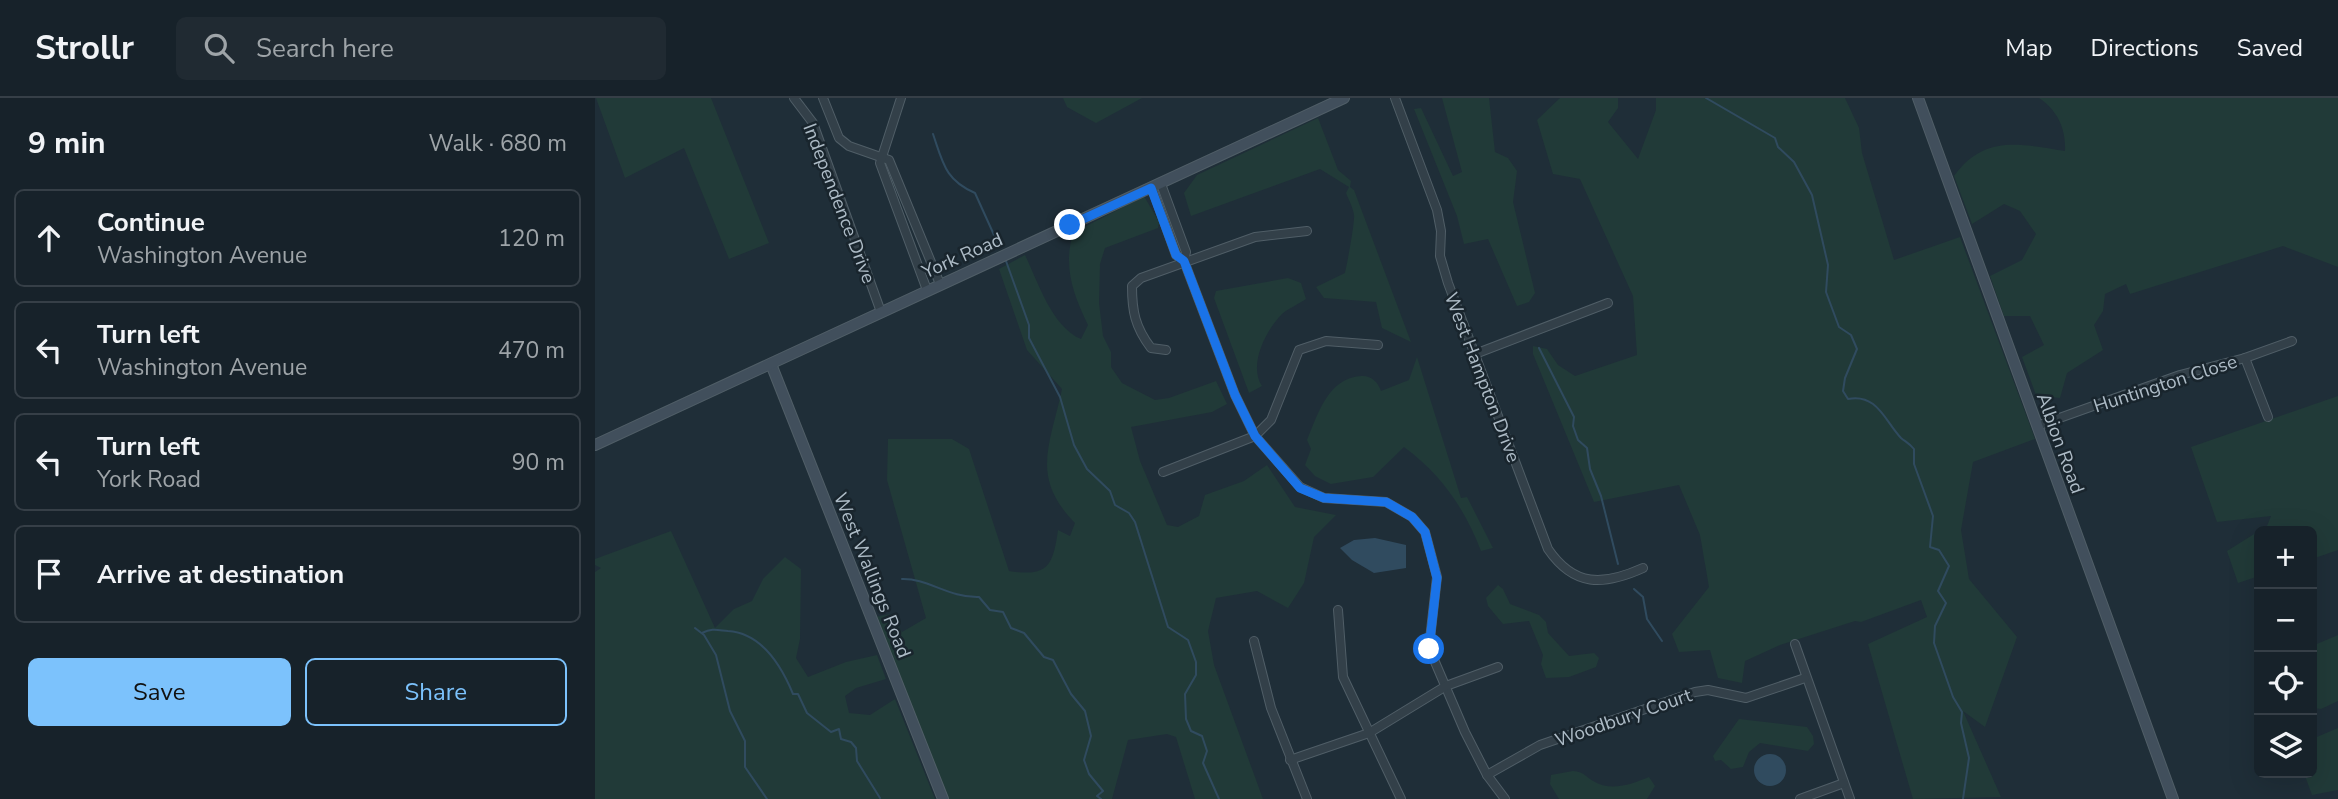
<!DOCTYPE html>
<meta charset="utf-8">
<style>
:root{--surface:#17222a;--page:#202a32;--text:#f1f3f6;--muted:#9ea4a8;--line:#363f47;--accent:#7cc2fc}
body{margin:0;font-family:"Nunito Sans",sans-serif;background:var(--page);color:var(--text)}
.controls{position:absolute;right:21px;bottom:21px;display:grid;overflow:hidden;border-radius:10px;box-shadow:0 7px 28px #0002}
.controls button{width:63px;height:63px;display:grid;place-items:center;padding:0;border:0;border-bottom:2px solid var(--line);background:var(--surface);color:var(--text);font:35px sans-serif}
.stop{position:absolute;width:21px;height:21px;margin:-16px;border:5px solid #1a73e8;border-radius:50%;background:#fff}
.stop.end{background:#1a73e8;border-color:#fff;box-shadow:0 2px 7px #0008}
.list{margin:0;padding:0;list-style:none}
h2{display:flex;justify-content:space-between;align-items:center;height:91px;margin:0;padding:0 28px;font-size:30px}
h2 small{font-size:23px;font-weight:400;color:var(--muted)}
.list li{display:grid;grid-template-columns:46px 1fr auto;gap:21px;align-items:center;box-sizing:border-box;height:98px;margin:0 14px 14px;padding:0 14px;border:2px solid var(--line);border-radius:10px}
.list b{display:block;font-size:26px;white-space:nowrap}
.list p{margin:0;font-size:23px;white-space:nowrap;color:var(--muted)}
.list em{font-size:23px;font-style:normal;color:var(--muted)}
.actions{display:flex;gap:14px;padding:21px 28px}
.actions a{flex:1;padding:16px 0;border:2px solid var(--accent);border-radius:10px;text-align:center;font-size:24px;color:var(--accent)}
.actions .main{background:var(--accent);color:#111}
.icon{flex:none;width:38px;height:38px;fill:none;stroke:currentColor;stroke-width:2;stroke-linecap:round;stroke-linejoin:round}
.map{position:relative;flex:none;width:1743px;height:701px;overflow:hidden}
header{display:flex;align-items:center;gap:42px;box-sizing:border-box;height:98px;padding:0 35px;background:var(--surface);border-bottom:2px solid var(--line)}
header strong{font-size:33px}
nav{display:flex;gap:38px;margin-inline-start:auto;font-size:24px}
.search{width:490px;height:63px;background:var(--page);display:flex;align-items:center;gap:18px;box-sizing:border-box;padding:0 24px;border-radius:10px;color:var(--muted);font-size:26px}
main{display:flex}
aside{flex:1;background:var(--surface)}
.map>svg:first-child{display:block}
.green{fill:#213a38}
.water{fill:#304b5f}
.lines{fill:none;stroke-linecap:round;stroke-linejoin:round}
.stream{stroke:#304b5f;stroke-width:2}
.street-casing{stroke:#505e67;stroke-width:10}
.secondary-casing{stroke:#505e67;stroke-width:12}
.street{stroke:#334049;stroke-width:8}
.secondary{stroke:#414f5c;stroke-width:10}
.route{stroke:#1a73e8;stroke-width:9}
.labels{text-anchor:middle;stroke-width:5;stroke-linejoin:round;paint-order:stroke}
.street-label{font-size:19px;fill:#adbbc6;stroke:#19252d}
</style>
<header>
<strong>Strollr</strong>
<div class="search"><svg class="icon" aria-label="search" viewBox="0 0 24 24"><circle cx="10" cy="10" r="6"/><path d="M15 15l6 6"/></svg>Search here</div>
<nav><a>Map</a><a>Directions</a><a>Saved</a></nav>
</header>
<main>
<aside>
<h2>9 min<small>Walk · 680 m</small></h2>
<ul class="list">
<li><svg class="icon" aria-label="ahead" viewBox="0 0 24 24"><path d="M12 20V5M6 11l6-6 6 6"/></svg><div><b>Continue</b><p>Washington Avenue</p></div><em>120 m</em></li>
<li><svg class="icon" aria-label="left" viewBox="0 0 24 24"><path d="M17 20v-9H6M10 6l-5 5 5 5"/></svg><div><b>Turn left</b><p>Washington Avenue</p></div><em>470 m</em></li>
<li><svg class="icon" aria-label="left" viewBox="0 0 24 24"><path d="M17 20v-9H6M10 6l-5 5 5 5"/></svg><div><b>Turn left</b><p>York Road</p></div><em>90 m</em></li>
<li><svg class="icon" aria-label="arrive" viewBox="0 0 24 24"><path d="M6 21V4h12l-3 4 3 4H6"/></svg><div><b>Arrive at destination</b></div></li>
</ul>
<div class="actions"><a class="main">Save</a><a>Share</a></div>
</aside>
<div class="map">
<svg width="1743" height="701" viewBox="0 0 1743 701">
<rect width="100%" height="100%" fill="#1f2e38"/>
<g class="green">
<path d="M 1,0 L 116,0 L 174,145 L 134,161 L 89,50 L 30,80 Z"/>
<path d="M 468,0 L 547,0 L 501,25 L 472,9 Z"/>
<path d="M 847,0 L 894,0 L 900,54 L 913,60 L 922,73 L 918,104 L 940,195 L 934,204 L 922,208 L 893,141 L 869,146 L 862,118 L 819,11 L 826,10 L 858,78 L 867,74 Z"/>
<path d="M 965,0 L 1023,0 L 1023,10 L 1013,24 L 1043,61 L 1061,12 L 1061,0 L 1250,0 L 1264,30 L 1267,55 L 1299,162 L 1365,139 L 1440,341 L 1378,364 L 1366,432 L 1374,481 L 1422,539 L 1390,629 L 1368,613 L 1406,699 L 1318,701 L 1273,546 L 1332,519 L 1326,502 L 1266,524 L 1260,523 L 1185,547 L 1150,563 L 1147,585 L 1123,580 L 1115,552 L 1084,554 L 1077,536 L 1114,489 L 1105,437 L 1084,387 L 999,404 L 938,256 L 938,248 L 952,251 L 963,267 L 980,278 L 1042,257 L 1038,198 L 985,81 L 958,76 L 942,22 Z"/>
<path d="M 1444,0 L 1743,0 L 1743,169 L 1688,148 L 1535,196 L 1531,186 L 1510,196 L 1508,213 L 1499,227 L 1508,252 L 1472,275 L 1465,300 L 1441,297 L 1427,259 L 1449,247 L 1435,218 L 1409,218 L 1395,178 L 1427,162 L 1441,136 L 1425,113 L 1409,106 L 1377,126 L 1359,78 C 1389,36 1426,46 1470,53 C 1471,31 1463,13 1444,0 Z"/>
<path d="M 723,20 L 743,72 L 756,83 L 755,89 L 759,92 L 816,244 L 787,230 L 781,204 L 729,200 L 721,189 L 750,175 C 752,166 760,124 759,117 C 758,110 754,102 751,95 L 754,89 L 725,71 L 596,118 L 589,95 L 602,77 Z"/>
<path d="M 549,98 L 564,124 L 563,130 L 510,150 L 505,166 L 504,205 L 508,238 L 516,254 L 516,269 L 527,285 L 560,302 L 574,300 L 621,283 L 632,306 L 617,314 L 536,329 L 545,363 L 572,427 L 583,429 L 604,418 L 610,397 L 649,383 L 672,367 L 700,409 L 741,417 L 719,439 L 709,485 L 693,510 L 662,493 L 621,500 L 613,533 L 619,567 L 668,701 L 600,701 L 581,639 L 572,636 L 533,642 L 517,701 L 352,701 L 280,519 L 296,516 L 307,534 L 331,520 L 292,382 L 293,341 L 357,341 L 374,351 L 414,473 C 453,479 458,468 463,432 L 475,438 L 480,425 C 435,379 455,348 467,291 L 432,252 L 404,171 L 430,157 C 443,184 457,229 486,241 L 493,227 C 478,196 468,169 478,135 Z"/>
<path d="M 693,180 L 706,185 L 711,201 C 704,206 694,210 687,216 C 671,232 653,267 667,288 L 654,295 L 619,200 L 621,193 Z"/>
<path d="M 822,259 L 866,400 L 872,399 L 898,450 L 886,453 C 870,411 846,376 809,349 L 778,379 L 736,386 L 720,378 L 710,367 L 716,351 L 712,342 C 723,316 733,280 766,278 C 776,277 783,284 786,293 L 814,282 Z"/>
<path d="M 1743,298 L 1743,452 L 1717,461 L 1717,433 L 1664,433 L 1664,478 L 1643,485 L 1632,453 L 1672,428 L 1676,418 L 1622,424 L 1596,349 Z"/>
<path d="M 76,433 L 120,530 L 139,511 L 157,503 L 168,481 L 190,459 L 206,471 L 205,541 L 201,560 L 213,579 L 251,564 L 282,557 L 291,581 L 261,590 L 250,598 L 254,615 L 275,617 L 300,601 L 340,701 L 0,701 L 0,474 L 6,470 L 0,467 L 0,461 Z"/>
<path d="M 903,487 L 908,491 L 915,506 L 944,517 L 951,524 L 953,535 L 974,558 L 999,555 L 1004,560 L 1001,569 L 974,579 L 951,580 L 946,566 L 948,557 L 934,523 L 908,526 L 893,508 L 891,500 Z"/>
<path d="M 1743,537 L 1743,603 L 1726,611 L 1717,610 L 1717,548 Z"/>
<path d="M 1144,621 L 1212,629 L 1218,638 L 1219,646 L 1213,653 L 1165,645 L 1154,654 L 1148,669 L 1136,671 L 1126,662 L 1120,663 L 1118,658 Z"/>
<path d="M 1743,630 L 1743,692 L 1717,697 L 1709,675 L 1717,675 L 1717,641 Z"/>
<path d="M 978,673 C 989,674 990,678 998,683 C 1016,694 1037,686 1054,679 L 1060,688 L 1052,701 L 964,701 L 955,686 L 956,677 Z"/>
</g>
<g class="water">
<path d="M 780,440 L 811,447 L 811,470 L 779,475 L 757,462 L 745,450 L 759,442 Z"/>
<circle cx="1175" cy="672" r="16"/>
</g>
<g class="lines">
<g class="stream">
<path d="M 1111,0 L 1180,40 L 1183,49 L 1199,64 L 1217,97 L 1233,167 L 1231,194 L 1244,229 L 1256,237 L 1262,251 L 1250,280 L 1248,293 L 1253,301 C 1282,295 1290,323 1306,340 C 1311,344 1315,346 1319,351 L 1319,366 L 1338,418 L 1335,449 L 1344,452 L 1354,468 L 1343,493 L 1351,505 L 1340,528 L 1339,545 L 1358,599 L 1367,614 L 1366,625 L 1374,660 L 1368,701"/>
<path d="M 338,36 C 348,65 350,82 380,95 L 404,148"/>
<path d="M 411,163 L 434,227 L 434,240 L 465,299 L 479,347 L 492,371 L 515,393 L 520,407 L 534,415 L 540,424 L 573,529 L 593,542 L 601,564 L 601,577 L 590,596 L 591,621 L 596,633 L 607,638 L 612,653 L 608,665 L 624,701"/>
<path d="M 944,250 L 979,319 L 978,328 L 983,342 L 992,350 L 995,371 L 1006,398 L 1023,466"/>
<path d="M 307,481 C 332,480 354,500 384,499 L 395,512 L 408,514 L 416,530 L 429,535 L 449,559 L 458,562 L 476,596 L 490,613 L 496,638 L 489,662 L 494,676 L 508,693 L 502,698 L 506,701"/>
<path d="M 1039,491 L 1048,499 L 1052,521 L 1067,543"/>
<path d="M 100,530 L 109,537 L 121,557 L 135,613 L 150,643 L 150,669 L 172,701"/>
<path d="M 107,535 C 117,530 122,532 133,533 C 166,535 186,567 198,596 L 203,596 L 212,615 L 236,634 L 244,631 L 246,641 L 256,644 L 261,650 L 262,663 L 285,700"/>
</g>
<g class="street-casing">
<g id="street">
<path d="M 199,0 L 218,25 L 286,214"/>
<path d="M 228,0 L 244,40 L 254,48 L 294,62 L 345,186"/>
<path d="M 306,0 L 285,65 L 332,192"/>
<path d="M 800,0 L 842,112 L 846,133 L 845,158 L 853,185 L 953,451 C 979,489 1008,488 1048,470"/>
<path d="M 566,86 L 591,154 L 589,163"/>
<path d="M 557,90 L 581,157 L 589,163 L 640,297 L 660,338 L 705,389 L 729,400 L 791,404 L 817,419 L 830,434 L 842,479 L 834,550 L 870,634 L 892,677 L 910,701"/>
<path d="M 571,252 L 556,250 C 540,229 537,213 537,188 L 546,180 L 660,139 L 712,133"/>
<path d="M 880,256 L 1013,205"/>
<path d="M 1650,260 L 1673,319"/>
<path d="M 1442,328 L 1585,277 L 1650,260 L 1697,243"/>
<path d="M 568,374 L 660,338 L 676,322 L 704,252 L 731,243 L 783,247"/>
<path d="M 743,512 L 748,579 L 806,701"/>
<path d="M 659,543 L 676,610 L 712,701"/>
<path d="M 1200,546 L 1255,701"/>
<path d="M 695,662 L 774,635 L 851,588 L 903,569"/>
<path d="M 892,677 L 945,647 L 1100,594 L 1113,592 L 1151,600 L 1210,580"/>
<path d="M 1205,701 L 1249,685"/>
</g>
</g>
<g class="secondary-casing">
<g id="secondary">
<path d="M 1323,0 L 1578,701"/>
<path d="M 176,266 L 348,701"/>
<path d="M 0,347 L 749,0"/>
</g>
</g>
<use href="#street" class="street"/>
<use href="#secondary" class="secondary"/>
</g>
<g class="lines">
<path class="route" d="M 475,127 L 556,90 L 581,157 L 589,163 L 640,297 L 660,338 L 705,390 L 729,400 L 791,404 L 817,419 L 830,434 L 842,480 L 834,551"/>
</g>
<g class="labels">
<g class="street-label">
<text transform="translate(245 105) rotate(69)" y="7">Independence Drive</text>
<text transform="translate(367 157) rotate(-24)" y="7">York Road</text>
<text transform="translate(888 279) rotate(69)" y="7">West Hampton Drive</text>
<text transform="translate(1570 285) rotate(-18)" y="7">Huntington Close</text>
<text transform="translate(1466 345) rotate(70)" y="7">Albion Road</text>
<text transform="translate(278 477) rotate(68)" y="7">West Wallings Road</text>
<text transform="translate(1028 619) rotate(-19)" y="7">Woodbury Court</text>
</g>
</g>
</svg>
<div class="controls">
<button>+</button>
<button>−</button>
<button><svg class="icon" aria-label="locate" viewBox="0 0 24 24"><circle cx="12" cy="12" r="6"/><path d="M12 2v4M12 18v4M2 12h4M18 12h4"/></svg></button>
<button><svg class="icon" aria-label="layers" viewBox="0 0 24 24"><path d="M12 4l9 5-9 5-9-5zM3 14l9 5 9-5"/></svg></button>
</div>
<div class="stop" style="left:834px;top:551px"></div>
<div class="stop end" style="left:475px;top:127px"></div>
</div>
</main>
